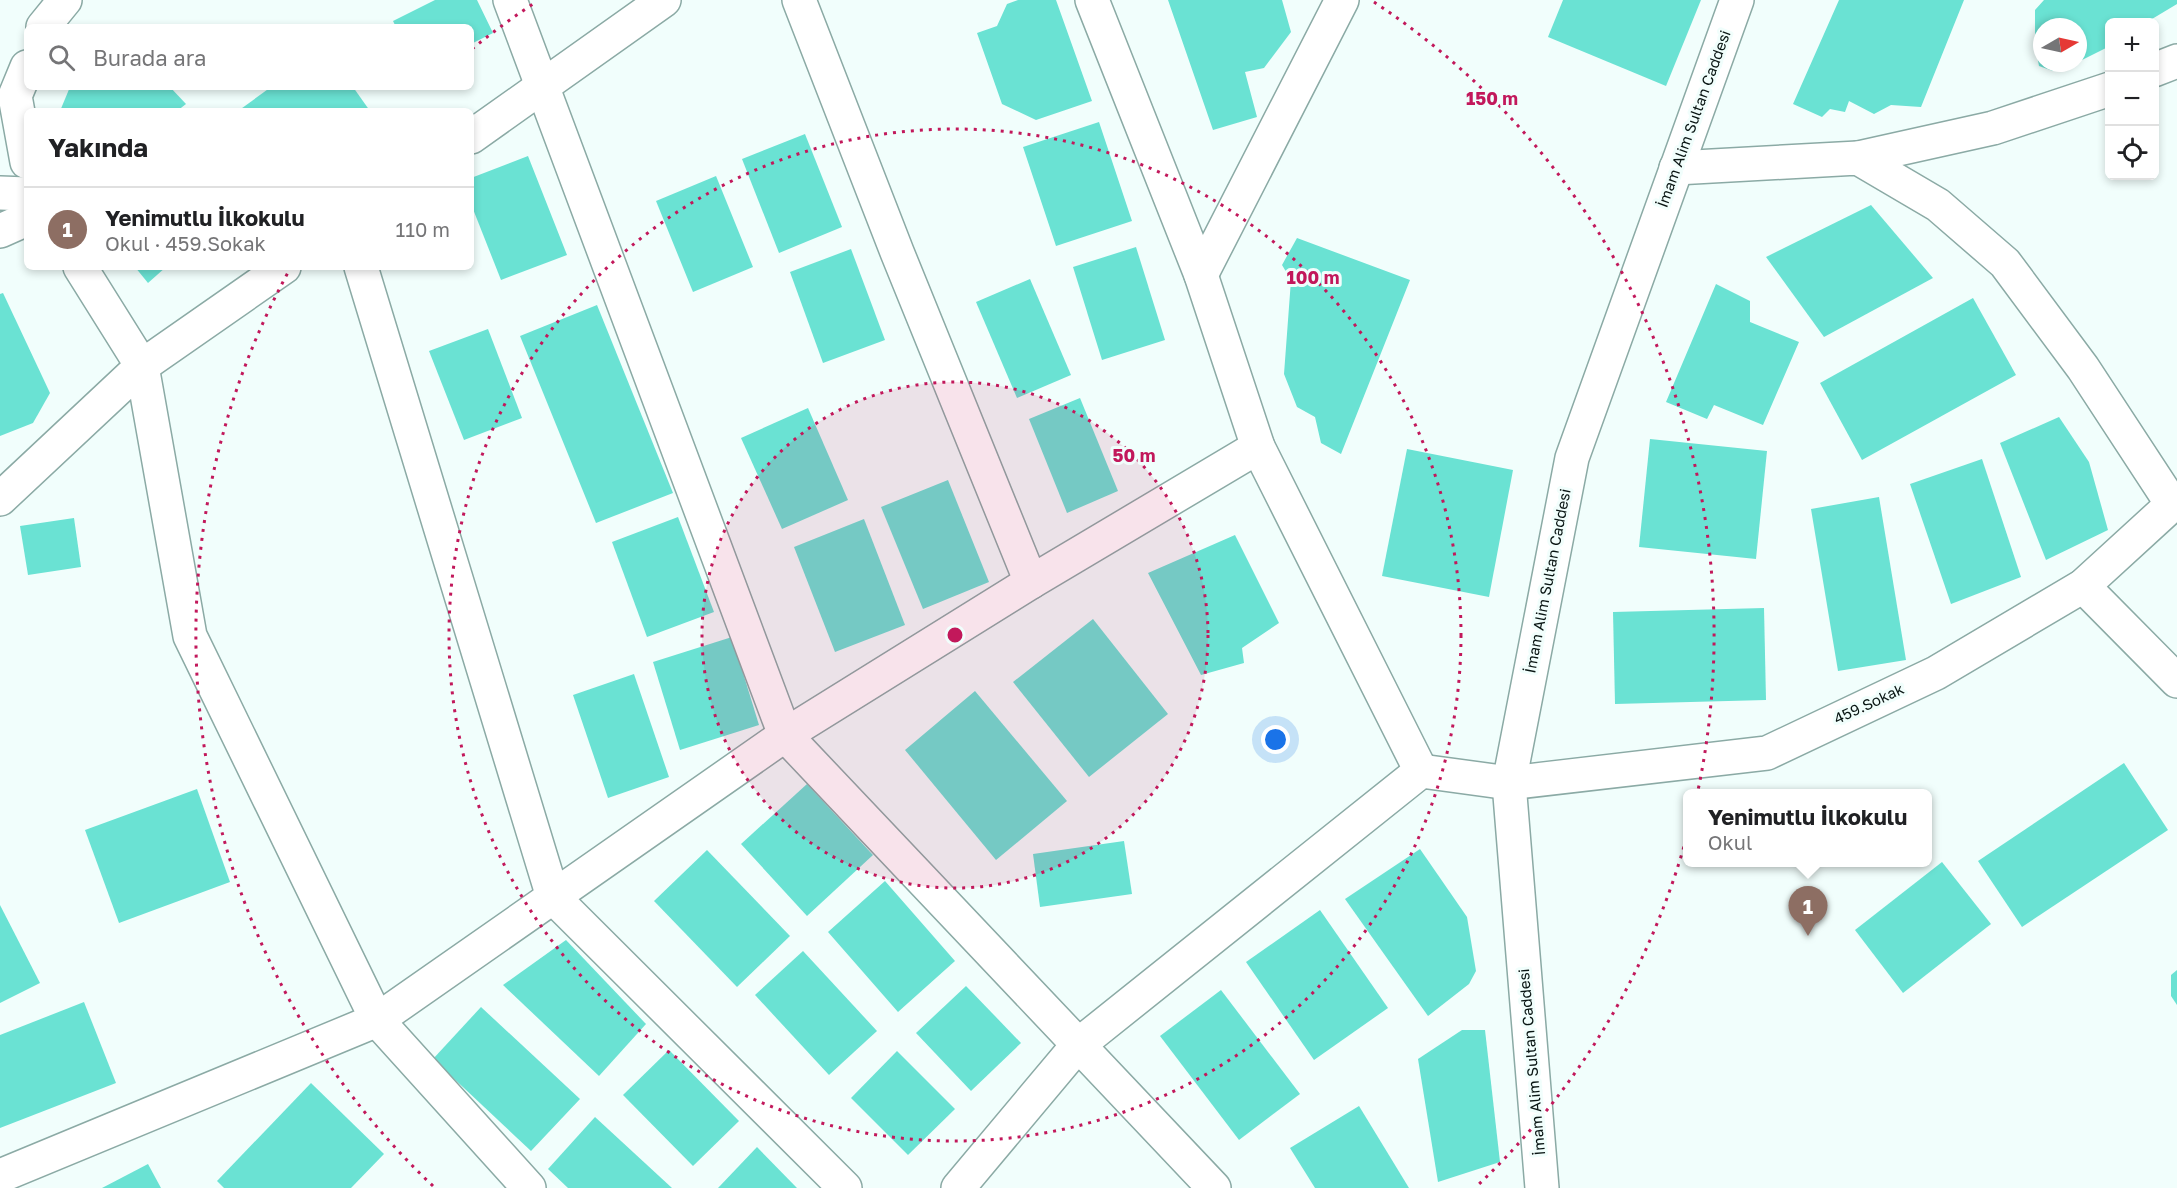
<!DOCTYPE html>
<html lang="tr">
<meta charset="utf-8">
<style>
:root{--surface:#fff;--page:#f2f2f2;--text:#202124;--muted:#757577;--line:#e0e0e0;--accent:#1a73e8}
body{margin:0;font-family:"Golos Text",sans-serif;background:var(--page);color:var(--text)}
.controls{position:absolute;right:18px;top:18px;display:grid;overflow:hidden;border-radius:9px;box-shadow:0 3px 9px #0003}
.controls button{width:54px;height:54px;display:grid;place-items:center;padding:0;border:0;border-bottom:2px solid var(--line);background:var(--surface);color:var(--text);font:30px sans-serif}
.compass{position:absolute;left:2033px;top:18px;width:54px;height:54px;border-radius:50%;background:var(--surface);box-shadow:0 3px 9px #0003;rotate:81deg}
.you{position:absolute;left:1276px;top:740px;width:21px;height:21px;margin:-15px;border:4px solid #fff;border-radius:50%;background:#1a73e8;box-shadow:0 0 0 9px #1a73e833}
.badge{display:grid;place-items:center;width:39px;height:39px;border-radius:50%;background:var(--accent);color:#fff;font-size:20px;font-weight:700}
.pin{position:absolute;translate:-50% -50px;filter:drop-shadow(0 2px 3px #0008)}
.pin::after{content:'';position:absolute;top:32px;width:21px;height:18px;background:inherit;clip-path:polygon(0 0,100% 0,50% 100%)}
.popup{position:absolute;left:1683px;top:789px;width:249px;height:78px;box-sizing:border-box;display:grid;place-content:center;border-radius:9px;background:var(--surface);filter:drop-shadow(0 2px 4px #0005);font-size:20px;white-space:nowrap;color:var(--muted)}
.popup b{font-size:22px;color:var(--text)}
.popup::after{content:'';position:absolute;left:50%;top:100%;margin-left:-12px;border:12px solid transparent;border-top-color:var(--surface)}
.list{margin:0;padding:0;list-style:none}
h2{display:flex;justify-content:space-between;align-items:center;height:78px;margin:0;padding:0 24px;font-size:26px}
h2 small{font-size:20px;font-weight:400;color:var(--muted)}
.list li{display:grid;grid-template-columns:39px 1fr auto;gap:18px;align-items:center;box-sizing:border-box;height:84px;padding:0 24px;border-top:2px solid var(--line)}
.list b{display:block;font-size:22px;white-space:nowrap}
.list p{margin:0;font-size:20px;white-space:nowrap;color:var(--muted)}
.list em{font-size:20px;font-style:normal;color:var(--muted)}
.icon{flex:none;width:33px;height:33px;fill:none;stroke:currentColor;stroke-width:2;stroke-linecap:round;stroke-linejoin:round}
.map{position:relative;flex:none;width:2177px;height:1188px;overflow:hidden}
.search{position:absolute;background:var(--surface);box-shadow:0 3px 9px #0003;left:24px;top:24px;width:450px;height:66px;display:flex;align-items:center;gap:15px;box-sizing:border-box;padding:0 21px;border-radius:9px;color:var(--muted);font-size:22px}
.panel{position:absolute;background:var(--surface);box-shadow:0 3px 9px #0003;left:24px;top:108px;width:450px;height:162px;border-radius:9px}
.map>svg:first-child{display:block}
.building{fill:#6ae2d3}
.lines{fill:none;stroke-linecap:round;stroke-linejoin:round}
.minor-casing{stroke:#8baaa5;stroke-width:36}
.tertiary-casing{stroke:#8baaa5;stroke-width:36}
.minor{stroke:#fff;stroke-width:33}
.tertiary{stroke:#fff;stroke-width:33}
.ring{fill:none;stroke:#c2185b;stroke-width:3;stroke-dasharray:3 6}
.labels{text-anchor:middle;stroke-width:6;stroke-linejoin:round;paint-order:stroke}
.street-label{font-size:15px;fill:#091513;stroke:#f1fefc}
.centre{fill:#c2185b;stroke:#f1fefc;stroke-width:3}
.ring-label{font-size:18px;text-anchor:middle;font-weight:bold;fill:#c2185b;stroke:#f1fefc;stroke-width:6;stroke-linejoin:round;paint-order:stroke}
</style>
<div class="map">
<svg width="2177" height="1188" viewBox="0 0 2177 1188">
<rect width="100%" height="100%" fill="#f1fefc"/>
<g class="building">
<path d="M 435,0 L 477,0 L 493,33 L 471,44 L 471,27 L 396,27 L 393,21 Z"/>
<path d="M 1018,0 L 1056,0 L 1092,101 L 1036,120 L 1002,104 L 977,33 L 997,26 L 1007,4 Z"/>
<path d="M 1168,0 L 1282,0 L 1291,32 L 1264,68 L 1245,72 L 1257,117 L 1213,130 Z"/>
<path d="M 1563,0 L 1701,0 L 1666,86 L 1548,37 Z"/>
<path d="M 1839,0 L 1964,0 L 1921,107 L 1891,105 L 1874,114 L 1849,101 L 1845,112 L 1830,109 L 1822,117 L 1793,104 Z"/>
<path d="M 2044,0 L 2177,0 L 2177,4 L 2147,22 L 2110,22 L 2110,46 L 2078,62 L 2078,27 L 2042,27 L 2042,63 L 2075,63 L 2053,71 L 2039,66 L 2035,44 L 2035,10 Z"/>
<path d="M 70,87 L 170,87 L 186,104 L 177,111 L 60,111 Z"/>
<path d="M 271,87 L 353,87 L 370,111 L 238,111 Z"/>
<path d="M 1099,122 L 1132,221 L 1056,246 L 1023,147 Z"/>
<path d="M 805,134 L 842,227 L 779,253 L 742,159 Z"/>
<path d="M 528,156 L 567,255 L 501,280 L 471,204 L 471,178 Z"/>
<path d="M 716,176 L 753,267 L 693,292 L 656,201 Z"/>
<path d="M 1871,205 L 1933,278 L 1824,337 L 1766,257 Z"/>
<path d="M 1297,238 L 1410,280 L 1341,454 L 1321,443 L 1315,417 L 1297,407 L 1284,374 L 1291,280 L 1282,265 Z"/>
<path d="M 1136,247 L 1165,340 L 1102,360 L 1073,267 Z"/>
<path d="M 851,249 L 885,340 L 823,363 L 790,272 Z"/>
<path d="M 135,267 L 166,267 L 148,283 Z"/>
<path d="M 1030,279 L 1071,375 L 1017,398 L 976,302 Z"/>
<path d="M 1716,284 L 1750,301 L 1750,322 L 1799,342 L 1763,425 L 1714,405 L 1707,419 L 1666,402 Z"/>
<path d="M 3,293 L 50,393 L 33,423 L 0,436 L 0,294 Z"/>
<path d="M 1973,298 L 2016,375 L 1862,460 L 1820,383 Z"/>
<path d="M 597,305 L 673,493 L 596,523 L 520,336 Z"/>
<path d="M 488,329 L 522,418 L 464,440 L 429,351 Z"/>
<path d="M 1080,398 L 1118,491 L 1067,513 L 1029,419 Z"/>
<path d="M 808,408 L 848,500 L 782,529 L 741,438 Z"/>
<path d="M 2059,417 L 2089,462 L 2108,530 L 2046,560 L 2000,443 Z"/>
<path d="M 1650,439 L 1767,451 L 1756,559 L 1639,547 Z"/>
<path d="M 1407,449 L 1513,470 L 1489,597 L 1382,576 Z"/>
<path d="M 1982,459 L 2021,577 L 1951,604 L 1910,484 Z"/>
<path d="M 948,480 L 989,582 L 923,609 L 881,507 Z"/>
<path d="M 1879,497 L 1906,660 L 1838,671 L 1811,509 Z"/>
<path d="M 678,517 L 714,612 L 647,637 L 612,542 Z"/>
<path d="M 74,518 L 81,567 L 28,575 L 20,526 Z"/>
<path d="M 864,519 L 905,625 L 835,652 L 794,547 Z"/>
<path d="M 1235,535 L 1279,623 L 1242,648 L 1244,663 L 1201,675 L 1148,573 Z"/>
<path d="M 1764,608 L 1766,700 L 1615,704 L 1613,612 Z"/>
<path d="M 1093,619 L 1168,714 L 1089,777 L 1013,682 Z"/>
<path d="M 732,637 L 759,725 L 680,750 L 653,662 Z"/>
<path d="M 634,674 L 669,777 L 608,798 L 573,695 Z"/>
<path d="M 975,691 L 1067,801 L 996,860 L 905,750 Z"/>
<path d="M 2124,763 L 2168,830 L 2022,927 L 1978,861 Z"/>
<path d="M 807,784 L 873,855 L 807,916 L 741,844 Z"/>
<path d="M 197,789 L 230,882 L 119,923 L 85,830 Z"/>
<path d="M 1124,841 L 1132,894 L 1040,907 L 1033,854 Z"/>
<path d="M 1420,849 L 1467,917 L 1476,971 L 1469,984 L 1428,1016 L 1345,899 Z"/>
<path d="M 707,850 L 790,936 L 737,987 L 654,901 Z"/>
<path d="M 1942,862 L 1991,924 L 1903,993 L 1855,930 Z"/>
<path d="M 885,881 L 955,961 L 898,1012 L 828,932 Z"/>
<path d="M 0,905 L 40,983 L 0,1003 Z"/>
<path d="M 1320,910 L 1388,1008 L 1314,1060 L 1246,962 Z"/>
<path d="M 566,940 L 646,1024 L 599,1076 L 503,985 Z"/>
<path d="M 803,951 L 877,1031 L 829,1075 L 755,995 Z"/>
<path d="M 2177,970 L 2177,1005 L 2171,996 L 2171,975 Z"/>
<path d="M 966,986 L 1021,1043 L 971,1091 L 916,1033 Z"/>
<path d="M 1221,990 L 1300,1094 L 1239,1140 L 1160,1036 Z"/>
<path d="M 84,1002 L 116,1083 L 0,1128 L 0,1035 Z"/>
<path d="M 481,1007 L 580,1099 L 531,1151 L 433,1059 Z"/>
<path d="M 1462,1030 L 1485,1030 L 1500,1162 L 1438,1182 L 1418,1059 Z"/>
<path d="M 669,1050 L 739,1121 L 693,1166 L 623,1095 Z"/>
<path d="M 897,1051 L 955,1109 L 908,1155 L 851,1098 Z"/>
<path d="M 311,1083 L 384,1154 L 351,1188 L 224,1188 L 217,1181 Z"/>
<path d="M 1359,1106 L 1409,1188 L 1315,1188 L 1290,1148 Z"/>
<path d="M 595,1117 L 672,1188 L 568,1188 L 548,1169 Z"/>
<path d="M 757,1147 L 797,1188 L 718,1188 Z"/>
<path d="M 148,1164 L 161,1188 L 102,1188 Z"/>
</g>
<g class="lines">
<g class="minor-casing">
<g id="minor">
<path d="M 510,0 L 785,735 L 1214,1188"/>
<path d="M 799,0 L 897,252 L 1031,582"/>
<path d="M 1092,0 L 1201,275 L 1258,447 L 1421,771"/>
<path d="M 43,27 L 65,0"/>
<path d="M 27,67 L 15,96 L 27,162"/>
<path d="M 2154,70 L 2177,61"/>
<path d="M 471,137 L 664,0"/>
<path d="M 1858,158 L 1993,128 L 2110,89"/>
<path d="M 1676,168 L 1858,158 L 1938,205 L 2005,263 L 2083,368 L 2172,504"/>
<path d="M 0,193 L 27,194"/>
<path d="M 0,231 L 27,219"/>
<path d="M 80,267 L 142,366 L 190,636 L 377,1020 L 529,1188"/>
<path d="M 361,267 L 553,897 L 845,1188"/>
<path d="M 1201,275 L 1342,0"/>
<path d="M 0,499 L 142,366 L 284,267"/>
<path d="M 2083,586 L 2177,681"/>
<path d="M 0,1176 L 377,1020 L 785,735 L 1031,582 L 1258,447"/>
<path d="M 958,1188 L 1077,1046 L 1421,771 L 1509,783 L 1767,753 L 1936,673 L 2083,586 L 2177,500"/>
</g>
</g>
<g class="tertiary-casing">
<path id="tertiary" d="M 1542,1188 L 1509,783 L 1572,458 L 1737,0"/>
</g>
<use href="#minor" class="minor"/>
<use href="#tertiary" class="tertiary"/>
</g>
<circle cx="955" cy="635" r="253" fill="#c2185b" fill-opacity=".12"/>
<g class="ring">
<circle cx="955" cy="635" r="253"/>
<circle cx="955" cy="635" r="506"/>
<path d="M433 1186A759 759 0 0 1 291 267M472 49A759 759 0 0 1 536 2M1374 2A759 759 0 0 1 1477 1186"/>
</g>
<g class="labels">
<g class="street-label">
<text transform="translate(1694 119) rotate(-70)" y="5">İmam Alim Sultan Caddesi</text>
<text transform="translate(1548 581) rotate(-79)" y="5">İmam Alim Sultan Caddesi</text>
<text transform="translate(1869 704) rotate(-25)" y="5">459.Sokak</text>
<text transform="translate(1532 1062) rotate(-95)" y="5">İmam Alim Sultan Caddesi</text>
</g>
</g>
<circle cx="955" cy="635" r="9" class="centre"/>
<g class="ring-label">
<text x="1492" y="105">150 m</text>
<text x="1313" y="284">100 m</text>
<text x="1134" y="462">50 m</text>
</g>
</svg>
<div class="controls">
<button>+</button>
<button>−</button>
<button><svg class="icon" aria-label="locate" viewBox="0 0 24 24"><circle cx="12" cy="12" r="6"/><path d="M12 2v4M12 18v4M2 12h4M18 12h4"/></svg></button>
</div>
<svg class="compass" viewBox="-18 -18 36 36"><path d="M0-13l5 13h-10z" fill="#e53935"/><path d="M0 13l5-13h-10z" fill="#757577"/></svg>
<div class="you"></div>
<div class="pin badge" style="left:1808px;top:936px;background:#8d6e63">1</div>
<div class="popup"><b>Yenimutlu İlkokulu</b>Okul</div>
<div class="search"><svg class="icon" aria-label="search" viewBox="0 0 24 24"><circle cx="10" cy="10" r="6"/><path d="M15 15l6 6"/></svg>Burada ara</div>
<section class="panel">
<h2>Yakında<small></small></h2>
<ul class="list">
<li><span class="badge" style="background:#8d6e63">1</span><div><b>Yenimutlu İlkokulu</b><p>Okul · 459.Sokak</p></div><em>110 m</em></li>
</ul>
</section>
</div>
